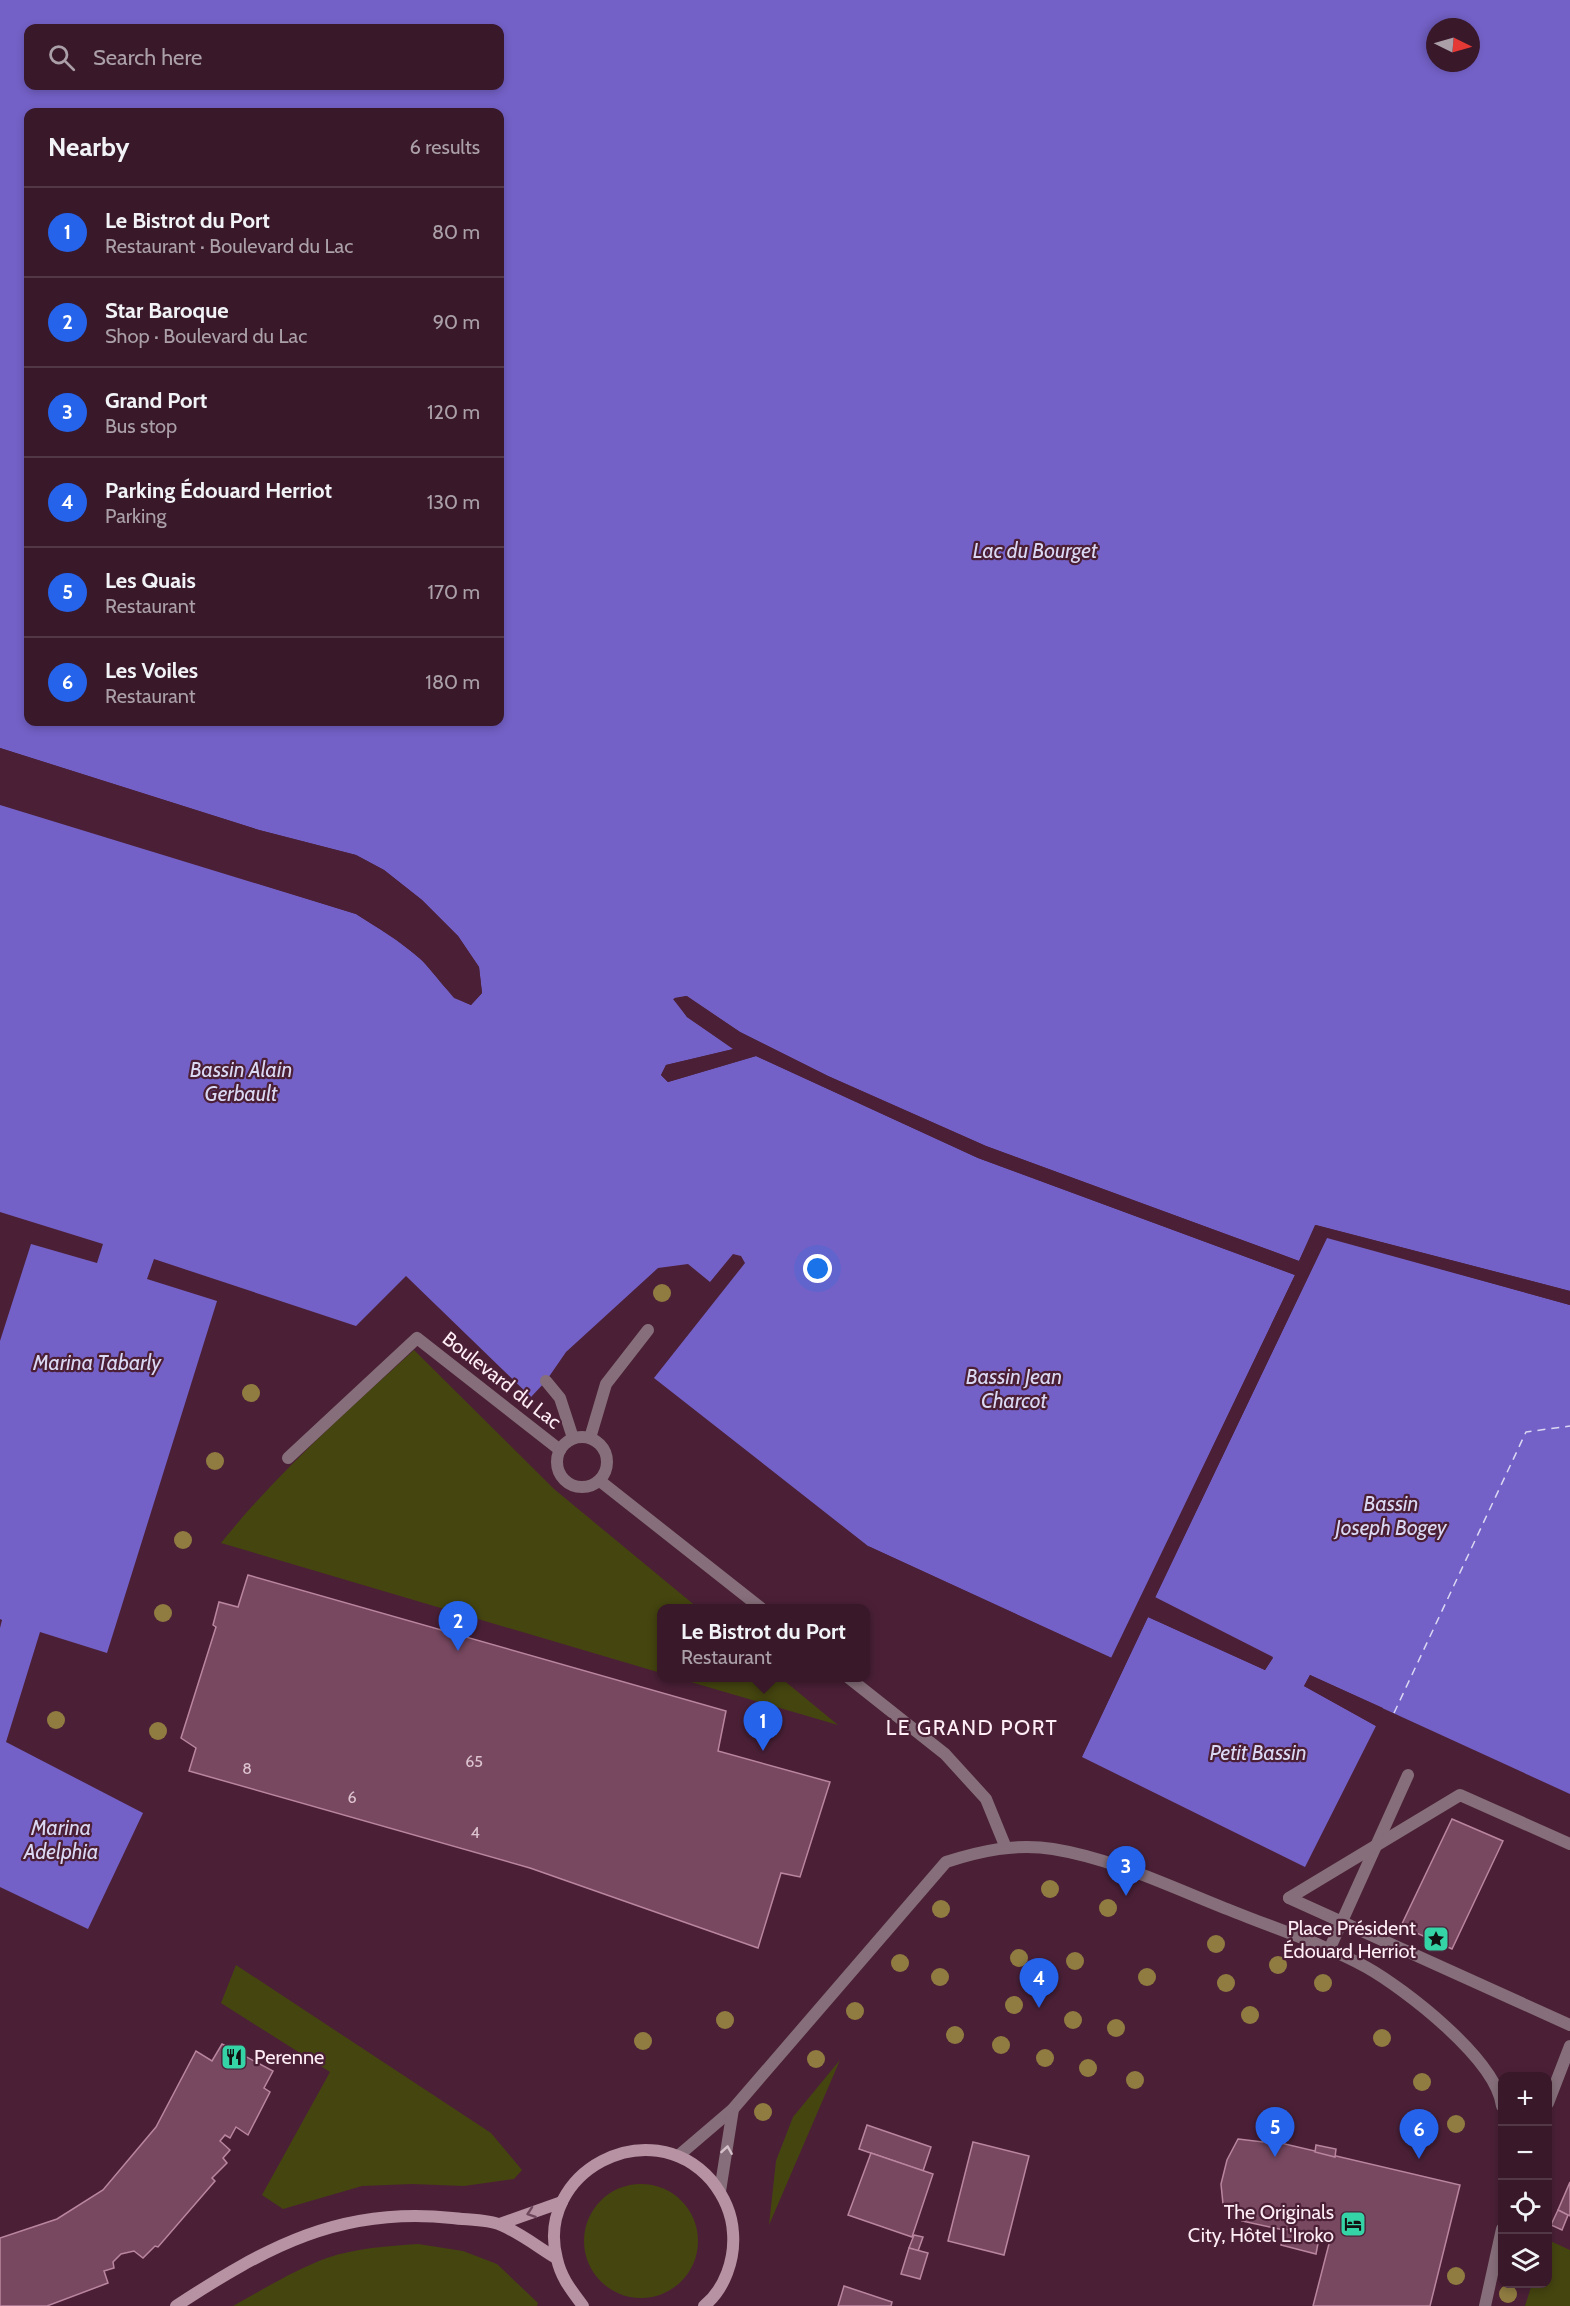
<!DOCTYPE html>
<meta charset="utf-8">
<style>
:root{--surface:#381829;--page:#3f2131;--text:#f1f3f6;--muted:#aba0a8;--line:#523746;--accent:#2563eb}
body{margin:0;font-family:Cabin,sans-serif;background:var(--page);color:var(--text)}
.controls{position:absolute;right:18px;bottom:18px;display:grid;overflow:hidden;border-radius:12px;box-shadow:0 3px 9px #0003}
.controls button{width:54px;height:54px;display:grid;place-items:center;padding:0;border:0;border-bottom:2px solid var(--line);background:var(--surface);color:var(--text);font:30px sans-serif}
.compass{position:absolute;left:1426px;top:18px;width:54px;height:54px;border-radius:50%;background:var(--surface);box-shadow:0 3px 9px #0003;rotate:95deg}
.you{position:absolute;left:818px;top:1269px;width:21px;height:21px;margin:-15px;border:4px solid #fff;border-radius:50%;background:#1a73e8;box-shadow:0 0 0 9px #1a73e833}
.badge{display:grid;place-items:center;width:39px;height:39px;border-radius:50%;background:var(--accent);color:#fff;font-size:20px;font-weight:700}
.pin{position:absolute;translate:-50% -50px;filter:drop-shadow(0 2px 3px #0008)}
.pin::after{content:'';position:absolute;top:32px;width:21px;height:18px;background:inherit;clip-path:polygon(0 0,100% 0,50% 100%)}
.popup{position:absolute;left:657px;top:1604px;width:213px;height:78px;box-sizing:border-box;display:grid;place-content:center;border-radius:12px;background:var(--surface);filter:drop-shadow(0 2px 4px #0005);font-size:20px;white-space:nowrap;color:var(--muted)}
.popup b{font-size:22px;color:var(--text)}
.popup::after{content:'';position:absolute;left:50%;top:100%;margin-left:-12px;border:12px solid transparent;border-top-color:var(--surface)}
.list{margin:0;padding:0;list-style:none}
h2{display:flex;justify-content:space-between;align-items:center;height:78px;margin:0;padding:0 24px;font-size:26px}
h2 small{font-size:20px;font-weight:400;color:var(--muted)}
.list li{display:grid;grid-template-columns:39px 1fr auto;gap:18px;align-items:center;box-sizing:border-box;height:90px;padding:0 24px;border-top:2px solid var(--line)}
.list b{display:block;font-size:22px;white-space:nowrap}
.list p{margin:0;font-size:20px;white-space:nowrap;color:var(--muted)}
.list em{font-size:20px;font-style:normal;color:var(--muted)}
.icon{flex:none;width:33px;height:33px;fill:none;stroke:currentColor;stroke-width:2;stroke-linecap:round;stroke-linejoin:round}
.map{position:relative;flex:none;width:1570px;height:2306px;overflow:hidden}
.search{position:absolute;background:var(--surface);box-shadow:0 3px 9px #0003;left:24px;top:24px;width:480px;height:66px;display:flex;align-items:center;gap:15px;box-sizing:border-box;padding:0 21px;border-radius:12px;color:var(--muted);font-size:22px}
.panel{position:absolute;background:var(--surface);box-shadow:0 3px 9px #0003;left:24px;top:108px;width:480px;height:618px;border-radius:12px}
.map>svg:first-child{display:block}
.green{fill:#454510}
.water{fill:#7461c7;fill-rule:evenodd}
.pier{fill:#4b2037}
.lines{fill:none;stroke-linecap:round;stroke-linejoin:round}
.ferry{stroke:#dad8f3;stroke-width:1.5;stroke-dasharray:8 6;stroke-linecap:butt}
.building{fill:#784860;stroke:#ba869f;stroke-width:1.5}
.lane{stroke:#866f7a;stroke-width:12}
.street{stroke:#866f7a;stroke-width:12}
.secondary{stroke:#b692a3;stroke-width:12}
.tree{fill:#907c41}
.oneway{stroke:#d5c1ca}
.oneway2{stroke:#70485d}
.labels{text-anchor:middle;stroke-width:4.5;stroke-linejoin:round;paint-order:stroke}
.number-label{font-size:16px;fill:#ddc4d0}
.street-label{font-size:20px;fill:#ffedf5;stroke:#4b2037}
.poi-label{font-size:20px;fill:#ffedf5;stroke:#4b2037;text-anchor:end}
.water-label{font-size:21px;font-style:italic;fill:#dad8f3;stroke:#4b2037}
.neighbourhood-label{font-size:21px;letter-spacing:1.5px;fill:#ffedf5;stroke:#4b2037}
</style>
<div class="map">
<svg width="1570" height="2306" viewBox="0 0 1570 2306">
<rect width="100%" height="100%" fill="#4b2037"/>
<g class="green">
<path d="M 414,1350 L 554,1489 L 698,1608 L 661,1608 L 661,1673 L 221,1543 C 278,1472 347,1411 414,1350 Z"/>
<path d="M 677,1678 L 781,1678 L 838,1725 Z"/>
<path d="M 236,1965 L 491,2133 L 522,2170 L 514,2179 L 464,2186 L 412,2184 L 362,2186 L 283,2209 L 262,2195 L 330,2072 L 221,2003 Z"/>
<path d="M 840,2060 L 769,2225 L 776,2161 L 793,2117 Z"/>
<circle cx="641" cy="2241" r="57"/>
<path d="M 1548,2240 L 1570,2250 L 1570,2306 L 1525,2306 L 1532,2284 L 1548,2284 Z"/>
<path d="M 418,2244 L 463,2251 L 497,2264 L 538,2303 L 537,2306 L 233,2306 C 264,2289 294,2270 327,2258 C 356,2248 388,2246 418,2244 Z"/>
</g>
<g class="water">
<path d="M 0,0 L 1570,0 L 1570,1291 L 1316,1225 L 1299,1261 L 986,1146 L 828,1076 L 740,1032 L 686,996 L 674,998 L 687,1017 L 734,1049 L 666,1065 L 661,1075 L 668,1082 L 756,1056 L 978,1158 L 1295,1275 L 1111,1658 L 868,1546 L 654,1378 L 745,1263 L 741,1256 L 733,1254 L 710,1282 L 688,1264 L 658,1268 L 566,1352 L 546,1381 L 531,1397 L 406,1276 L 356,1326 L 154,1259 L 147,1279 L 217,1301 L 107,1653 L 40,1632 L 6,1742 L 143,1813 L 88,1929 L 0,1887 L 0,1628 L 2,1620 L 0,1619 L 0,1341 L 31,1244 L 97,1263 L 103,1244 L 0,1212 L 0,803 L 356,914 C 378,928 400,941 419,958 C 441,977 442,993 471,1005 L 482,993 L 479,967 L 458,936 L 422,900 L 384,870 L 356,855 L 259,830 L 0,748 ZM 1435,27 L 1471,27 L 1471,63 L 1435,63 ZM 28,28 L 500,28 L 500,86 L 28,86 ZM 28,112 L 500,112 L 500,722 L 28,722 Z"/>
<path d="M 1327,1237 L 1570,1305 L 1570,1794 L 1310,1675 L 1304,1686 L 1376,1726 L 1305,1867 L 1082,1757 L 1148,1617 L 1265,1670 L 1273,1658 L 1155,1598 Z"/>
</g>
<g class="pier">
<path d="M 0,748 L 259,830 L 356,855 L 384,870 L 422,900 L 458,936 L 479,967 L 482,993 L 471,1005 L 454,998 L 421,959 L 394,938 L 356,914 L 0,805 L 0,800 L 357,911 L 396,935 L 423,957 L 456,995 L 471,1001 L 479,992 L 476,968 L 456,938 L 420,903 L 382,872 L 354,858 L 258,833 L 0,751 Z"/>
<path d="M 687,996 L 740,1032 L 828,1076 L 986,1146 L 1299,1261 L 1315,1225 L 1570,1291 L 1570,1294 L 1317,1229 L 1302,1263 L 1298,1264 L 985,1148 L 827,1078 L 739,1034 L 686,999 L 679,1000 L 689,1014 L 737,1049 L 668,1068 L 665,1074 L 669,1078 L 757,1054 L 979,1155 L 1298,1274 L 1114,1659 L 1110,1661 L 881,1555 L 868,1546 L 1112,1658 L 1295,1275 L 978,1158 L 756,1056 L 668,1082 L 661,1075 L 666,1065 L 733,1049 L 687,1017 L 673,999 Z"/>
<path d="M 1325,1235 L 1570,1302 L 1570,1305 L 1327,1238 L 1155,1597 L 1273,1657 L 1265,1670 L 1148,1617 L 1082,1756 L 1081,1752 L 1147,1614 L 1264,1666 L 1269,1659 L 1152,1597 Z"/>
<path d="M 1310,1675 L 1383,1708 L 1382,1711 L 1311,1679 L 1308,1684 L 1377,1723 L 1376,1726 L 1304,1686 Z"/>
</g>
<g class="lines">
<path class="ferry" d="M 1394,1713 L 1526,1432 L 1570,1426"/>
</g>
<g class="building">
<path d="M 248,1575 L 726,1711 L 718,1751 L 830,1782 L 800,1877 L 781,1873 L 758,1948 L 530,1868 L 189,1771 L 196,1748 L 181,1738 L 216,1627 L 213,1625 L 219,1602 L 238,1607 Z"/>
<path d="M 1452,1819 L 1503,1841 L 1452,1949 L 1401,1926 Z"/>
<path d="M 222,2044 L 273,2071 L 264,2088 L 270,2092 L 248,2135 L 236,2127 L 230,2138 L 225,2135 L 220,2141 L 230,2150 L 223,2158 L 227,2163 L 212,2178 L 215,2181 L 158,2247 L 155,2246 L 143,2258 L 134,2251 L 121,2254 L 113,2262 L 114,2268 L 104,2271 L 108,2283 L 47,2306 L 0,2306 L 0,2238 L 57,2219 L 103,2190 L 156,2127 L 196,2051 L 212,2061 Z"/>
<path d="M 867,2125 L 931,2147 L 923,2171 L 859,2149 Z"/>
<path d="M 1238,2139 L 1263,2142 L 1264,2139 L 1460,2185 L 1430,2306 L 1313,2306 L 1330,2240 L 1242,2221 L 1244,2214 L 1223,2204 L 1221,2184 L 1227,2160 Z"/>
<path d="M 973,2142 L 1029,2156 L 1004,2255 L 948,2241 Z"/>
<path d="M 1316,2145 L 1336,2149 L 1335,2157 L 1315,2152 Z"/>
<path d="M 871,2153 L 933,2174 L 912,2237 L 848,2215 Z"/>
<path d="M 1570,2182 L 1570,2216 L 1558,2210 Z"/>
<path d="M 1558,2210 L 1568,2215 L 1562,2230 L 1551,2225 Z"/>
<path d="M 1286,2229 L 1319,2238 L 1316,2254 L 1281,2245 Z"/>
<path d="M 914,2235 L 923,2237 L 918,2251 L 909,2248 Z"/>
<path d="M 909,2248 L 928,2253 L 920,2279 L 901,2274 Z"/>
<path d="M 844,2286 L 892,2302 L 891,2306 L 838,2306 Z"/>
</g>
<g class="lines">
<g class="lane">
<path d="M 546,1381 L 560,1398 L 573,1438"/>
<path d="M 590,1438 L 606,1384 L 648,1330"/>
<path d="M 288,1458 L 417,1338 L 560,1450"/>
<path d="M 1329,1950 L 1408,1775"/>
</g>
<g class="street">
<circle cx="582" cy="1462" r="25"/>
<path d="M 600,1481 L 761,1608"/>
<path d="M 849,1678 L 945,1754 L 986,1799 L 1006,1848"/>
<path d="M 1289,1898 L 1460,1795 L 1570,1844"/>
<path d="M 1289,1898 L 1570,2025"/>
<path d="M 1548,2103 L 1570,2046"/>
<path d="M 678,2156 L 733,2109 L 946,1862 C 980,1851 1016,1843 1053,1849 C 1115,1859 1173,1888 1232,1911 C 1276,1929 1324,1944 1366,1967 C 1405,1989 1496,2059 1502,2106"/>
<path d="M 720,2191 L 733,2109"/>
<path d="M 1485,2306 L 1502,2229"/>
</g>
<g class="secondary">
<path d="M 500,2224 L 562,2202"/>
<path d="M 176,2306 C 266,2247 341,2206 452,2218 C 467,2220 488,2219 501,2225 C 520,2233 538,2247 556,2258"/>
<path d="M 583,2306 C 572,2291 561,2278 557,2259 C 534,2173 649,2110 711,2180 C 724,2196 732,2213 733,2233 C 735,2259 725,2289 704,2306"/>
</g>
</g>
<g class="tree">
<circle cx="662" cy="1293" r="9"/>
<circle cx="251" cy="1393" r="9"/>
<circle cx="215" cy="1461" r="9"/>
<circle cx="183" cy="1540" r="9"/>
<circle cx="163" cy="1613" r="9"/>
<circle cx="56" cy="1720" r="9"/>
<circle cx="158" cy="1731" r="9"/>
<circle cx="1050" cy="1889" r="9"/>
<circle cx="1108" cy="1908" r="9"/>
<circle cx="941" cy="1909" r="9"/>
<circle cx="1216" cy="1944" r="9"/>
<circle cx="1019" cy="1958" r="9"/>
<circle cx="1075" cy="1961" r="9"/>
<circle cx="900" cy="1963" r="9"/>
<circle cx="1278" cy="1965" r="9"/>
<circle cx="940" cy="1977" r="9"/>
<circle cx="1147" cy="1977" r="9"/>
<circle cx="1226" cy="1983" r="9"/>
<circle cx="1323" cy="1983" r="9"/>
<circle cx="1014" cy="2005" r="9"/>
<circle cx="855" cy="2011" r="9"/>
<circle cx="1250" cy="2015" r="9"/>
<circle cx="725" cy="2020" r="9"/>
<circle cx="1073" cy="2020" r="9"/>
<circle cx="1116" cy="2028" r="9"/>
<circle cx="955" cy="2035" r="9"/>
<circle cx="1382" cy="2038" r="9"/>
<circle cx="643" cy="2041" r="9"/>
<circle cx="1001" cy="2045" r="9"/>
<circle cx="1045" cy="2058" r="9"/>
<circle cx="816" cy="2059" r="9"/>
<circle cx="1088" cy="2068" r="9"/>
<circle cx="1135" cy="2080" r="9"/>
<circle cx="1422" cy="2082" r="9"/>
<circle cx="763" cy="2112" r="9"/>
<circle cx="1456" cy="2124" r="9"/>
<circle cx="1456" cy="2276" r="9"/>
<circle cx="1508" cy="2294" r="9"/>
</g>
<defs><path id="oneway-chevron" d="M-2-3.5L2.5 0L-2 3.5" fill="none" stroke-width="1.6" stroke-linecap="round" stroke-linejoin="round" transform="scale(1.5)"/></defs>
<use class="oneway" href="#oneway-chevron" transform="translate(727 2150) rotate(-81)"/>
<use class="oneway2" href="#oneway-chevron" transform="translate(531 2213) rotate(161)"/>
<defs>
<g id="sight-square" transform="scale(1.35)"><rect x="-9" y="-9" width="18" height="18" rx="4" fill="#35d4a7" stroke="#4b2037"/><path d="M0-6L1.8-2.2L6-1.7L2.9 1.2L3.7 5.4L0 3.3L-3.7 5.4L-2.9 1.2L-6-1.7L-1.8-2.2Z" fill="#111"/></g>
<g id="restaurant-square" transform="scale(1.35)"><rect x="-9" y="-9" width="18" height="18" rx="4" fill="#35d4a7" stroke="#4b2037"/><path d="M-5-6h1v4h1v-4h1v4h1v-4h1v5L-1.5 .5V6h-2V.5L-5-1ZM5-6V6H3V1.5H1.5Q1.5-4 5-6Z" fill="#111"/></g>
<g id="hotel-square" transform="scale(1.35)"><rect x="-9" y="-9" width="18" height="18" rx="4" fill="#35d4a7" stroke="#4b2037"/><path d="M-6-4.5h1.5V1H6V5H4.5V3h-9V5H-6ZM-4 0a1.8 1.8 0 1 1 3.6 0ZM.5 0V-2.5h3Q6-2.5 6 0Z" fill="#111"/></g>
</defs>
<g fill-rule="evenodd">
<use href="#sight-square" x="1436" y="1939"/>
<use href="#restaurant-square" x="234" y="2057"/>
<use href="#hotel-square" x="1353" y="2224"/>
</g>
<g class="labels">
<g class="number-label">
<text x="474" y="1767">65</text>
<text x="247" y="1774">8</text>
<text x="352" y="1803">6</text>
<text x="475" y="1838">4</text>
</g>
<g class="street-label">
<text transform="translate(502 1380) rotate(38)" y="7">Boulevard du Lac</text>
</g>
<g class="poi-label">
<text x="1416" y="1935">Place Président<tspan x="1416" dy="23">Édouard Herriot</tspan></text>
<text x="254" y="2064" text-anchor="start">Perenne</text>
<text x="1334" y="2219">The Originals<tspan x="1334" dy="23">City, Hôtel L'Iroko</tspan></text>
</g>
<g class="water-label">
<text x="1035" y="558">Lac du Bourget</text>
<text x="241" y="1077">Bassin Alain<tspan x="241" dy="24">Gerbault</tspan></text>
<text x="97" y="1370">Marina Tabarly</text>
<text x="1014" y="1384">Bassin Jean<tspan x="1014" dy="24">Charcot</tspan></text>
<text x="1391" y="1511">Bassin<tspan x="1391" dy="24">Joseph Bogey</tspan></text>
<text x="1258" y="1760">Petit Bassin</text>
<text x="61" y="1835">Marina<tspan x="61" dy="24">Adelphia</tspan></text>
</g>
<g class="neighbourhood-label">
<text x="972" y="1735">LE GRAND PORT</text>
</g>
</g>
</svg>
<div class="controls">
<button>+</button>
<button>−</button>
<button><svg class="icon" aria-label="locate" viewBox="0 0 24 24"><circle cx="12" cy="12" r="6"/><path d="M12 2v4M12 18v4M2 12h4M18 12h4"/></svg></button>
<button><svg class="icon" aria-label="layers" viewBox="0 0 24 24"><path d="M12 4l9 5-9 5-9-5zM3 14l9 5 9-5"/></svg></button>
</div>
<svg class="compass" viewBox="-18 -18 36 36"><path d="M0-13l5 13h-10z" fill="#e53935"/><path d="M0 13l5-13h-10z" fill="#aba0a8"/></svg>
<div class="you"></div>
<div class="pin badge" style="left:763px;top:1751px">1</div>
<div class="popup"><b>Le Bistrot du Port</b>Restaurant</div>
<div class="pin badge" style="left:458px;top:1651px">2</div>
<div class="pin badge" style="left:1126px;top:1896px">3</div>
<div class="pin badge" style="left:1039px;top:2008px">4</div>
<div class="pin badge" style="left:1275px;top:2157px">5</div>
<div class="pin badge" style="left:1419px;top:2159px">6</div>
<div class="search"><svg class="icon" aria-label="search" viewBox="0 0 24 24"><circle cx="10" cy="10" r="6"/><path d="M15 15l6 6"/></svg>Search here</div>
<section class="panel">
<h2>Nearby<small>6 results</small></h2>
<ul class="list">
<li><span class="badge">1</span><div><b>Le Bistrot du Port</b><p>Restaurant · Boulevard du Lac</p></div><em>80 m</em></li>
<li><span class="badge">2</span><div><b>Star Baroque</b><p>Shop · Boulevard du Lac</p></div><em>90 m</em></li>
<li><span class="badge">3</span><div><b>Grand Port</b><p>Bus stop</p></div><em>120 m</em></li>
<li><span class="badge">4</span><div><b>Parking Édouard Herriot</b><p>Parking</p></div><em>130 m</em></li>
<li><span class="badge">5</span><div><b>Les Quais</b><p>Restaurant</p></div><em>170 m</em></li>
<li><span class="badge">6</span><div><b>Les Voiles</b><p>Restaurant</p></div><em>180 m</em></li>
</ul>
</section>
</div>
